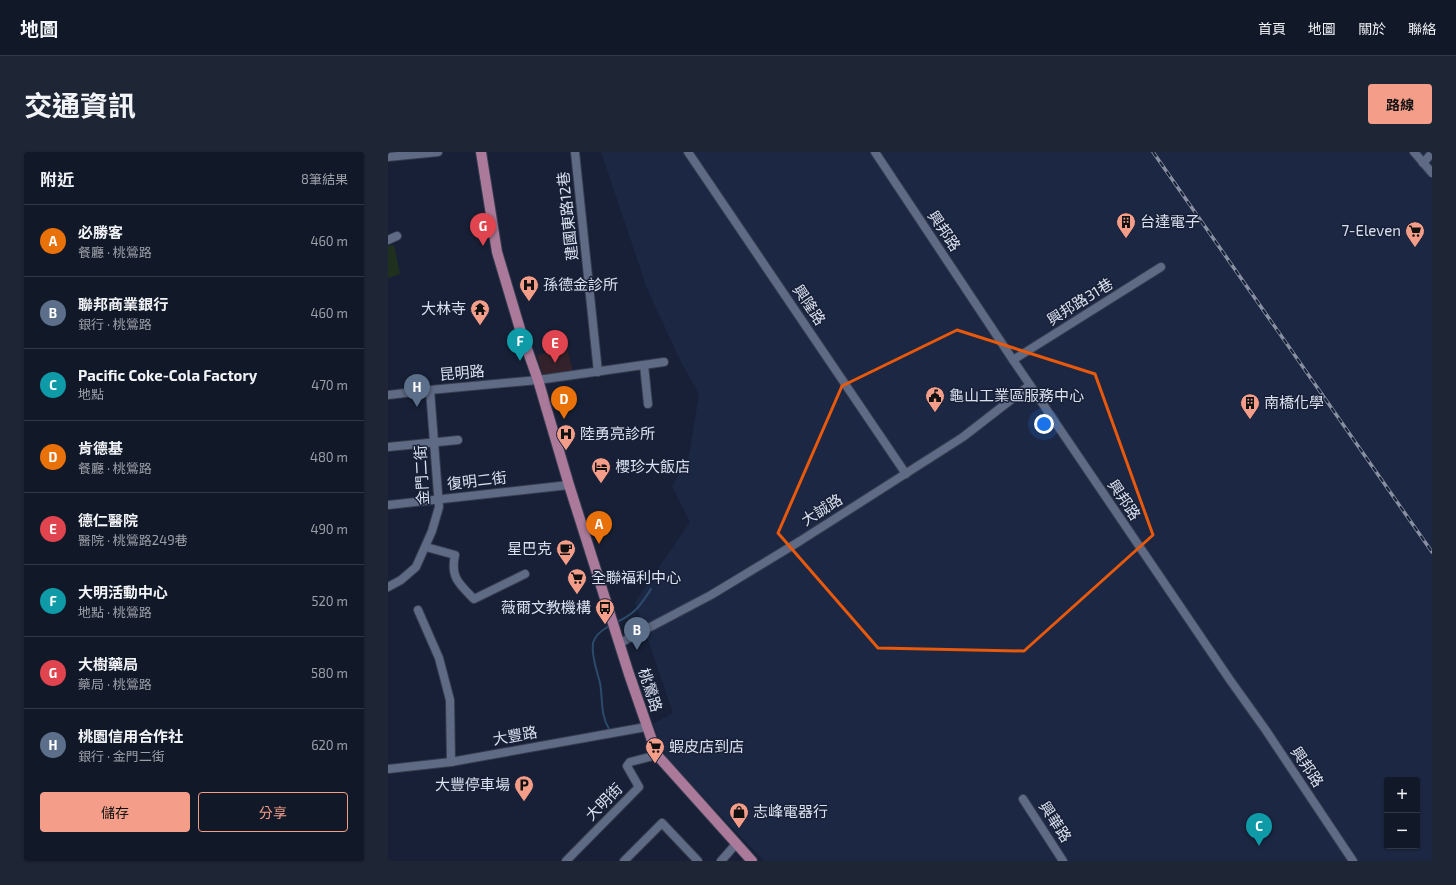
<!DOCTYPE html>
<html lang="zh-TW">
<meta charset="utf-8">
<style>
:root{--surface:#111828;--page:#1e2534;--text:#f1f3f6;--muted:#9ca0a8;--line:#303745;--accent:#f49e89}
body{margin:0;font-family:"Exo 2","Noto Sans TC",sans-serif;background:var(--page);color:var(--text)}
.controls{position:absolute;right:12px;bottom:12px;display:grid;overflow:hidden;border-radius:4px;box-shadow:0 1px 3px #0004}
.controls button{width:36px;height:36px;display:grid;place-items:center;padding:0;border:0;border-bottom:1px solid var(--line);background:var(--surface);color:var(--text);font:20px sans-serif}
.you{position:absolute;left:656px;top:272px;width:14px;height:14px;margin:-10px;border:3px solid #fff;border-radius:50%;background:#1a73e8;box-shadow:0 0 0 6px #1a73e833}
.badge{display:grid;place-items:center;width:26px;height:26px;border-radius:50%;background:var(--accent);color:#fff;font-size:13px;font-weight:700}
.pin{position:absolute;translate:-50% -33px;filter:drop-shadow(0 1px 2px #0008)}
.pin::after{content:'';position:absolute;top:21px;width:14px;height:12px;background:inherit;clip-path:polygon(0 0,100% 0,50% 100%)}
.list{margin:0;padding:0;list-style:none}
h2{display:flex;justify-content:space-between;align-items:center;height:52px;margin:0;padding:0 16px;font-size:17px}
h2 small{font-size:13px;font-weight:400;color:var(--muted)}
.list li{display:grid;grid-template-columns:26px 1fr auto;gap:12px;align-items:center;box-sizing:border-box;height:72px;padding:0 16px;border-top:1px solid var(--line)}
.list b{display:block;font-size:15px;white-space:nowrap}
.list p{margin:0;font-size:13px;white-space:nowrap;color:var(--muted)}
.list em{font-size:13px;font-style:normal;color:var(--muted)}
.actions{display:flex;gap:8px;padding:12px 16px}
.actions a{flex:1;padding:9px 0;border:1px solid var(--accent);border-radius:4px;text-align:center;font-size:14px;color:var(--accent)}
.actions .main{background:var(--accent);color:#111}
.map{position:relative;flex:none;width:1044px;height:709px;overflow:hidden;border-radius:4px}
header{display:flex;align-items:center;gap:24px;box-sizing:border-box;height:56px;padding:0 20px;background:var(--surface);border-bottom:1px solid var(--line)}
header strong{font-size:19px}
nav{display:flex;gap:22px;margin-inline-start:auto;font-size:14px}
.intro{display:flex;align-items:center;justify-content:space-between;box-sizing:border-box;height:96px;padding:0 24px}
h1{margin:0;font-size:28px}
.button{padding:10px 18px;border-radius:4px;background:var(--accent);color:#111;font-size:14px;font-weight:700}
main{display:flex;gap:24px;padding:0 24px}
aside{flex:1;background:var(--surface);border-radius:4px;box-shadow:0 1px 3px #0004}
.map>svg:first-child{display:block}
.built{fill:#1c2743;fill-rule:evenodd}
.medical{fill:#33222b}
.green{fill:#1f311e}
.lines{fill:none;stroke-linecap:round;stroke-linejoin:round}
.stream{stroke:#2c4b6c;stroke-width:2}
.minor-casing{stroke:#373d4f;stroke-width:10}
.major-casing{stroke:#373d4f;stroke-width:12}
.minor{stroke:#5f6a84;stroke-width:8}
.major{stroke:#ab7a9a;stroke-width:10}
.rail-casing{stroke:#878fa1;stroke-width:3.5}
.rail{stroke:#172036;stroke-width:2;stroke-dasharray:6;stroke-linecap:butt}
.marked{fill:none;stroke:#e8590c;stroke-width:3;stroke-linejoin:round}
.labels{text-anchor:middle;stroke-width:3;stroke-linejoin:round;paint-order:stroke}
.street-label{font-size:15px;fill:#d9e0ef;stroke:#172036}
.poi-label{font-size:15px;fill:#d9e0ef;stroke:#172036;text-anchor:start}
</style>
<header>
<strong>地圖</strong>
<nav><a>首頁</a><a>地圖</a><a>關於</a><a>聯絡</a></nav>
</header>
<div class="intro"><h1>交通資訊</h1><a class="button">路線</a></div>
<main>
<aside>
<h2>附近<small>8筆結果</small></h2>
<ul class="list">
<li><span class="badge" style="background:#e8710a">A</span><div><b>必勝客</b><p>餐廳 · 桃鶯路</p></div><em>460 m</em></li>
<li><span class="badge" style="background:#5c6f8a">B</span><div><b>聯邦商業銀行</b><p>銀行 · 桃鶯路</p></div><em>460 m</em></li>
<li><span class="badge" style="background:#0f9aa8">C</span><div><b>Pacific Coke-Cola Factory</b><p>地點</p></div><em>470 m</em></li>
<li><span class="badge" style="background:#e8710a">D</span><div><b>肯德基</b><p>餐廳 · 桃鶯路</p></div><em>480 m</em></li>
<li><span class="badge" style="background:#e0444e">E</span><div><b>德仁醫院</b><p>醫院 · 桃鶯路249巷</p></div><em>490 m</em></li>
<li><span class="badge" style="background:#0f9aa8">F</span><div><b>大明活動中心</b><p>地點 · 桃鶯路</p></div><em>520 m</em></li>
<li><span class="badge" style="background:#e0444e">G</span><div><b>大樹藥局</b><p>藥局 · 桃鶯路</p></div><em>580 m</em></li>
<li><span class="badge" style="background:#5c6f8a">H</span><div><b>桃園信用合作社</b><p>銀行 · 金門二街</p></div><em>620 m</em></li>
</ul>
<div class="actions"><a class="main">儲存</a><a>分享</a></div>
</aside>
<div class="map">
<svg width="1044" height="709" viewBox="0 0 1044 709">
<rect width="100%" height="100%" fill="#172036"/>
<path class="built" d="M 213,0 L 1044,0 L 1044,709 L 376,709 L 280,608 L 265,572 L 285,561 L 247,450 L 302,370 L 284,334 L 301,304 L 311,242 L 294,212 L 260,139 ZM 999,628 L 1029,628 L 1029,694 L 999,694 Z"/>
<path class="medical" d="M 179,197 L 185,219 L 155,224 L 149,203 Z"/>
<path class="green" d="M 6,93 L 12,122 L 0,126 L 0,94 Z"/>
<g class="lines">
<g class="stream">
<path d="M 229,470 C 248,461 252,454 263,437"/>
<path d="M 221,577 C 212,562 215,547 212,531 C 209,519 203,504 205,491 C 207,483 214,478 221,474"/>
</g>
<g class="minor-casing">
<g id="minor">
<path d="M 187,0 L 210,220"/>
<path d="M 300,0 L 518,322"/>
<path d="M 487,0 L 625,208 L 842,528 L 877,577 L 965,709"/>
<path d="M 1026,0 L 1044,21"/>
<path d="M 0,5 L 50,0"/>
<path d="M 1035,11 L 1044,1"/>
<path d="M 0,88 L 9,84"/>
<path d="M 625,208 L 773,115"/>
<path d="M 256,213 L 260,252"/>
<path d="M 0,243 L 42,238 L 150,228 L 276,210"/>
<path d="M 0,295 L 70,288"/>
<path d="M 0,353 L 181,333"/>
<path d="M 38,395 L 67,403 C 62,425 71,432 86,447 L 137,422"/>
<path d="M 0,435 L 13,428 L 28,415 L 44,379 L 51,355 L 42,238"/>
<path d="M 30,458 L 51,506 L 62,548 L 63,610"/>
<path d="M 232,491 L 323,443 L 412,389 L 575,285 L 642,233"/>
<path d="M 0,617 L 63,610 L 258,575"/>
<path d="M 635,647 L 675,709"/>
<path d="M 178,709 L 251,635 L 239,614 L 242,610 L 269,603"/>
<path d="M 236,709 L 274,671 L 310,709"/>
<path d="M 333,709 L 348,692"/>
</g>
</g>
<g class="major-casing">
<path id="major" d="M 93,0 L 109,100 L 132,177 L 150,228 L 181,333 L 241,522 L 269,603 L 364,709"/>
</g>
<use href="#minor" class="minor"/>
<use href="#major" class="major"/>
<g class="rail-casing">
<path id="rail" d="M 765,0 L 1044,400"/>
</g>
<use href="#rail" class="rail"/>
</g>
<path class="marked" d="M 569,178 L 707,222 L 765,383 L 636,499 L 490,496 L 390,381 L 454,234 Z"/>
<defs>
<g id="building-pin" transform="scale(1)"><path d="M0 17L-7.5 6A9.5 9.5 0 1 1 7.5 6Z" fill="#f49e89" stroke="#172036"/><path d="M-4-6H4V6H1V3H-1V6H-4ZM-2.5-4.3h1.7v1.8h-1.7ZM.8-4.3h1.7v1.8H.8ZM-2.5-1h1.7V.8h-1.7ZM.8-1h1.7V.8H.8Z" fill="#111"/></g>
<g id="supermarket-pin" transform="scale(1)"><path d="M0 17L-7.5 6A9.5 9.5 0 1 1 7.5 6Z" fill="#f49e89" stroke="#172036"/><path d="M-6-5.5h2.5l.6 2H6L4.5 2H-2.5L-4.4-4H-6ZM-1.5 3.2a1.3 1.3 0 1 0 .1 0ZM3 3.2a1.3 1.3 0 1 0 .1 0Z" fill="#111"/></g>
<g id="hospital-pin" transform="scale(1)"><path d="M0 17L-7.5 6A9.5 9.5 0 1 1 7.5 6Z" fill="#f49e89" stroke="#172036"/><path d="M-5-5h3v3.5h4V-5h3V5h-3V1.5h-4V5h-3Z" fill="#111"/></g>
<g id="temple-pin" transform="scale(1)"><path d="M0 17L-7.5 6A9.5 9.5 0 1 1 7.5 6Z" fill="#f49e89" stroke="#172036"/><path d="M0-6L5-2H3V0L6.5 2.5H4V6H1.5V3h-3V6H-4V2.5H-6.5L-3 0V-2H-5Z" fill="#111"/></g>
<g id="civic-pin" transform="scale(1)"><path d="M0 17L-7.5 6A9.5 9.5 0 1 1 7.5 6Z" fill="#f49e89" stroke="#172036"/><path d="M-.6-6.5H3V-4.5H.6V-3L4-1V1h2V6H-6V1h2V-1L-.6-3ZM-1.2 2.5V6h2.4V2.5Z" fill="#111"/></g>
<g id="hotel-pin" transform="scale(1)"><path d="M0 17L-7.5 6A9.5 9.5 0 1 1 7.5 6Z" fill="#f49e89" stroke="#172036"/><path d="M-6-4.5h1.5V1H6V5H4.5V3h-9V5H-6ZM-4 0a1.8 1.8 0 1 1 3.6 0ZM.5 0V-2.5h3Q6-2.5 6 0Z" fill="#111"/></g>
<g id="cafe-pin" transform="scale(1)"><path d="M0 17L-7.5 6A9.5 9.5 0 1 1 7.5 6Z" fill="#f49e89" stroke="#172036"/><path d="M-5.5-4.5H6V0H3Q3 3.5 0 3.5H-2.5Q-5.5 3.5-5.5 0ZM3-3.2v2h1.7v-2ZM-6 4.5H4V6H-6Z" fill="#111"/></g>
<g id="bus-pin" transform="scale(1)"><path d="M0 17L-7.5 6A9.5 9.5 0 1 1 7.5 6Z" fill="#f49e89" stroke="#172036"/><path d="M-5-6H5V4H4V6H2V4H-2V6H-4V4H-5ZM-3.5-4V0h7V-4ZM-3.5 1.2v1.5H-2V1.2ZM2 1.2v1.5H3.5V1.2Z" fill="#111"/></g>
<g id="parking-pin" transform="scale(1)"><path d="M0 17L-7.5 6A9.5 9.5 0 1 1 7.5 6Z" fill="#f49e89" stroke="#172036"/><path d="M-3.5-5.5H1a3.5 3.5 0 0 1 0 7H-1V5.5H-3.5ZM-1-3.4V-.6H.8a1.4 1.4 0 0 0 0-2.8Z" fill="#111"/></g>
<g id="shop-pin" transform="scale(1)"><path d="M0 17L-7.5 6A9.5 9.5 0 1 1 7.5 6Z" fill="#f49e89" stroke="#172036"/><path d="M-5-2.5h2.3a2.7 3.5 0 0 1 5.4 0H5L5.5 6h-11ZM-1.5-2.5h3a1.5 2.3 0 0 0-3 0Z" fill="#111"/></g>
</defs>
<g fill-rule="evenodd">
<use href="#building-pin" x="738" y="70"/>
<use href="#supermarket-pin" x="1027" y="79"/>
<use href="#hospital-pin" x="141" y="133"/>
<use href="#temple-pin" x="92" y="157"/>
<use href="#civic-pin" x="547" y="244"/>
<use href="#building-pin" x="862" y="251"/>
<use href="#hospital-pin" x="178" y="282"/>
<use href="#hotel-pin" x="213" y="315"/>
<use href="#cafe-pin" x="178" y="397"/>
<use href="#supermarket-pin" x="189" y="426"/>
<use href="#bus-pin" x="217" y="456"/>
<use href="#supermarket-pin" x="267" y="595"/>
<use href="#parking-pin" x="136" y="633"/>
<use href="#shop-pin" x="351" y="660"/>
</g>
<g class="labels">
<g class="street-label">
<text transform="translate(180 64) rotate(-96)" y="5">建國東路12巷</text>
<text transform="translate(556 79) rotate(56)" y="5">興邦路</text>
<text transform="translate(692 150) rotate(-32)" y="5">興邦路31巷</text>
<text transform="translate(421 153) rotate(56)" y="5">興隆路</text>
<text transform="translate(74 221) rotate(-5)" y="5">昆明路</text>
<text transform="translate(34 323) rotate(-93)" y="5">金門二街</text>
<text transform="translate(89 329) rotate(-7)" y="5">復明二街</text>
<text transform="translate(736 348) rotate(56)" y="5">興邦路</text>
<text transform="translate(434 358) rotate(-32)" y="5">大誠路</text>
<text transform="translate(262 538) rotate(72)" y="5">桃鶯路</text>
<text transform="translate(127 584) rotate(-10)" y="5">大豐路</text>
<text transform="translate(919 615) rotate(56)" y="5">興邦路</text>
<text transform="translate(216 650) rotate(-45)" y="5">大明街</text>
<text transform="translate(667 670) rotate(57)" y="5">興華路</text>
</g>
<g class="poi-label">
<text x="752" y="75">台達電子</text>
<text x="1013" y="84" text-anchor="end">7-Eleven</text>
<text x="155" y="138">孫德金診所</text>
<text x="78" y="162" text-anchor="end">大林寺</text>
<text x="561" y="249">龜山工業區服務中心</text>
<text x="876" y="256">南橋化學</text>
<text x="192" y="287">陸勇亮診所</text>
<text x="227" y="320">櫻珍大飯店</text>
<text x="164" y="402" text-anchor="end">星巴克</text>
<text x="203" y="431">全聯福利中心</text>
<text x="203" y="461" text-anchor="end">薇爾文教機構</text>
<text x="281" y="600">蝦皮店到店</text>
<text x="122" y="638" text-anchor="end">大豐停車場</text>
<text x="365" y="665">志峰電器行</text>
</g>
</g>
</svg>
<div class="controls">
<button>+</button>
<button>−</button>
</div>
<div class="you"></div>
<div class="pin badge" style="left:211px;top:392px;background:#e8710a">A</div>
<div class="pin badge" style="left:249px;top:498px;background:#5c6f8a">B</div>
<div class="pin badge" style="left:871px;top:694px;background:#0f9aa8">C</div>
<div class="pin badge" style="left:176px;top:267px;background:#e8710a">D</div>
<div class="pin badge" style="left:167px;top:211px;background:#e0444e">E</div>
<div class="pin badge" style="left:132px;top:209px;background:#0f9aa8">F</div>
<div class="pin badge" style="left:95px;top:94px;background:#e0444e">G</div>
<div class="pin badge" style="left:29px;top:255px;background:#5c6f8a">H</div>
</div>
</main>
